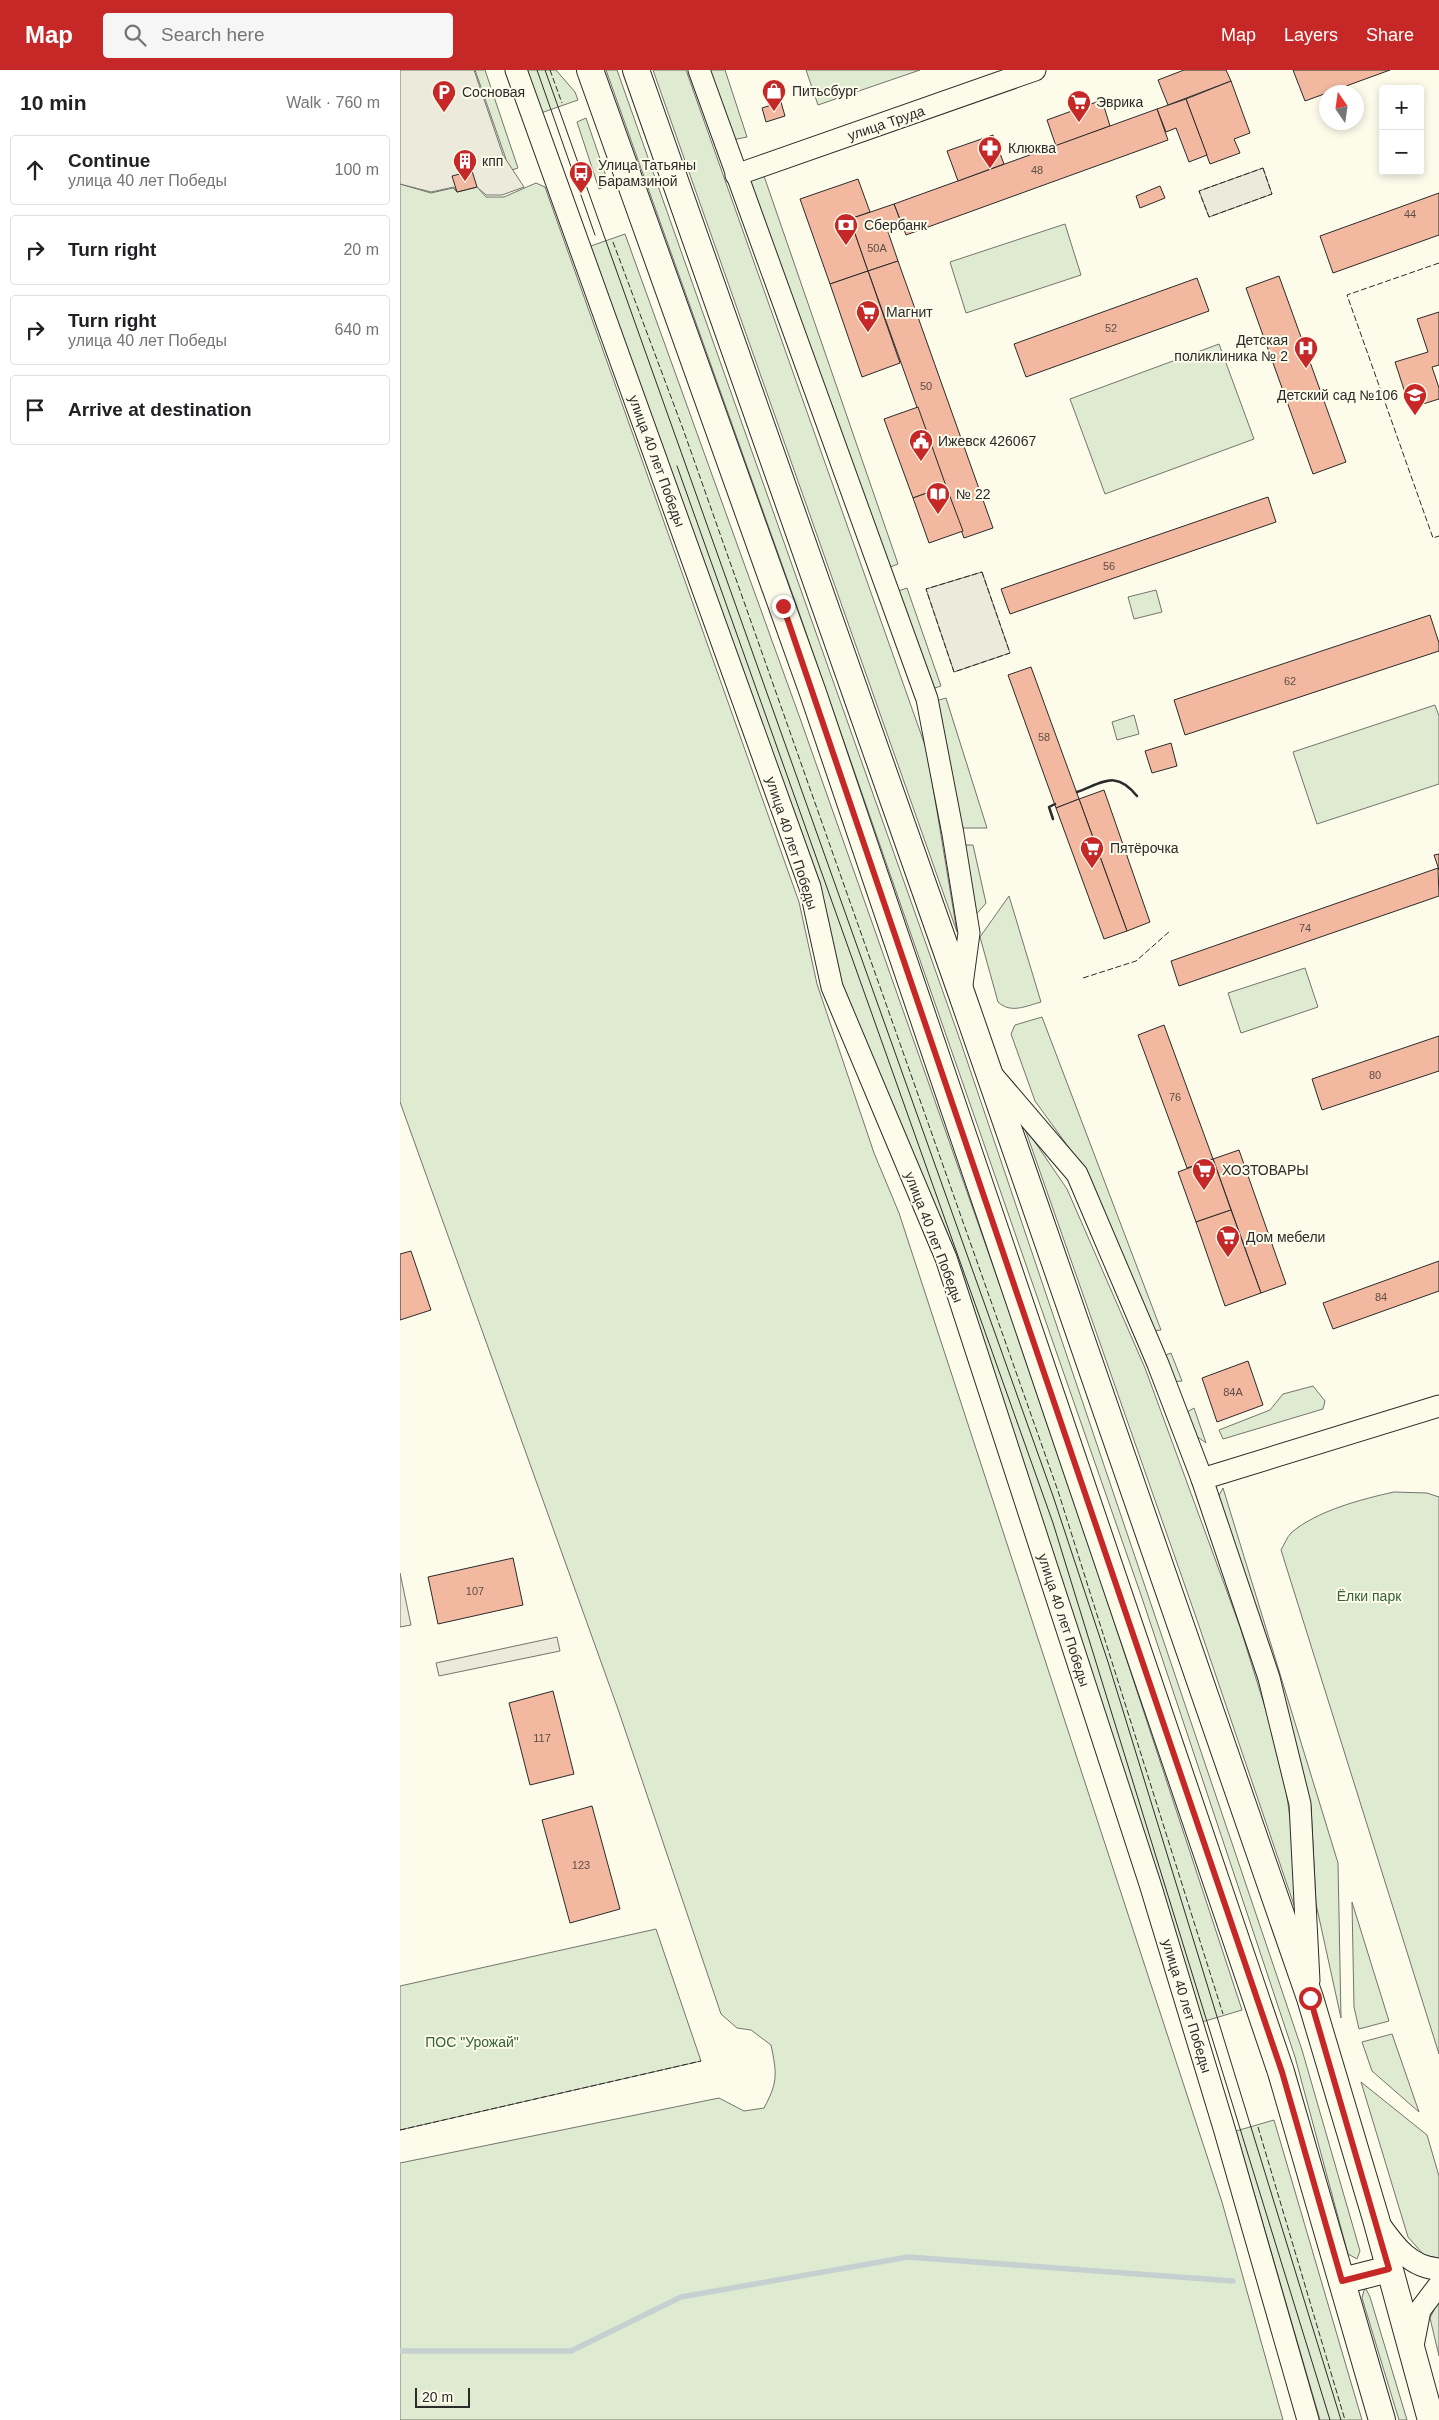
<!DOCTYPE html>
<meta charset="utf-8">
<style>
:root{--surface:#fff;--page:#f6f6f6;--text:#202124;--muted:#757577;--line:#e0e0e0;--accent:#c62828}
body{margin:0;font-family:Arial,sans-serif;background:var(--page);color:var(--text)}
.controls{position:absolute;right:15px;top:15px;display:grid;overflow:hidden;border-radius:5px;box-shadow:0 2px 8px #0003}
.controls button{width:45px;height:45px;display:grid;place-items:center;padding:0;border:0;border-bottom:1px solid var(--line);background:var(--surface);color:var(--text);font:25px sans-serif}
.compass{position:absolute;left:919px;top:15px;width:45px;height:45px;border-radius:50%;background:var(--surface);box-shadow:0 2px 8px #0003;rotate:347deg}
.scale{position:absolute;left:15px;bottom:12px;width:55px;box-sizing:border-box;padding-left:5px;border:2px solid #2b2b2b;border-top:0;font-size:14px;line-height:18px;white-space:nowrap;color:#2b2b2b;-webkit-text-stroke:4px #fdfbea;paint-order:stroke}
.stop{position:absolute;width:15px;height:15px;margin:-11px;border:4px solid #c62828;border-radius:50%;background:#fff}
.stop.end{background:#c62828;border-color:#fff;box-shadow:0 1px 5px #0008}
.list{margin:0;padding:0;list-style:none}
h2{display:flex;justify-content:space-between;align-items:center;height:65px;margin:0;padding:0 20px;font-size:21px}
h2 small{font-size:16px;font-weight:400;color:var(--muted)}
.list li{display:grid;grid-template-columns:32px 1fr auto;gap:15px;align-items:center;box-sizing:border-box;height:70px;margin:0 10px 10px;padding:0 10px;border:1px solid var(--line);border-radius:5px}
.list b{display:block;font-size:19px;white-space:nowrap}
.list p{margin:0;font-size:16px;white-space:nowrap;color:var(--muted)}
.list em{font-size:16px;font-style:normal;color:var(--muted)}
.icon{flex:none;width:28px;height:28px;fill:none;stroke:currentColor;stroke-width:2;stroke-linecap:round;stroke-linejoin:round}
.map{position:relative;flex:none;width:1039px;height:2350px;overflow:hidden}
header{display:flex;align-items:center;gap:30px;box-sizing:border-box;height:70px;padding:0 25px;background:var(--accent);color:#fff}
header strong{font-size:24px}
nav{display:flex;gap:28px;margin-inline-start:auto;font-size:18px}
.search{width:350px;height:45px;background:var(--page);display:flex;align-items:center;gap:12px;box-sizing:border-box;padding:0 18px;border-radius:5px;color:var(--muted);font-size:19px}
main{display:flex}
aside{flex:1;background:var(--surface)}
.map>svg:first-child{display:block}
.green{fill:#deebd1;stroke:#74746e}
.parking{fill:#eceadb;stroke:#74746e}
.lines{fill:none;stroke-linecap:round;stroke-linejoin:round}
.stream{stroke:#c7d0d0;stroke-width:5.5}
.building{fill:#f2b8a0;stroke:#2b2b2b}
.minor-casing{stroke:#2b2b2b;stroke-width:23}
.major-casing{stroke:#2b2b2b;stroke-width:28}
.minor{stroke:#fdfbea;stroke-width:21}
.major{stroke:#fdfbea;stroke-width:26}
.tram{stroke:#2b2b2b;stroke-width:1}
.fence{stroke:#2b2b2b;stroke-width:1;stroke-dasharray:6 2.5;stroke-linecap:butt}
.wall{stroke:#2b2b2b;stroke-width:2.5}
.route{stroke:#c62828;stroke-width:6}
.labels{text-anchor:middle;stroke-width:4;stroke-linejoin:round;paint-order:stroke}
.number-label{font-size:11px;fill:#5d4e48}
.poi-label{font-size:14px;fill:#2b2b2b;stroke:#fdfbea;text-anchor:start}
.street-label{font-size:14px;fill:#2b2b2b;stroke:#fdfbea}
.park-label{font-size:14px;fill:#34623c;stroke:#fdfbea}
</style>
<header>
<strong>Map</strong>
<div class="search"><svg class="icon" aria-label="search" viewBox="0 0 24 24"><circle cx="10" cy="10" r="6"/><path d="M15 15l6 6"/></svg>Search here</div>
<nav><a>Map</a><a>Layers</a><a>Share</a></nav>
</header>
<main>
<aside>
<h2>10 min<small>Walk · 760 m</small></h2>
<ul class="list">
<li><svg class="icon" aria-label="ahead" viewBox="0 0 24 24"><path d="M12 20V5M6 11l6-6 6 6"/></svg><div><b>Continue</b><p>улица 40 лет Победы</p></div><em>100 m</em></li>
<li><svg class="icon" aria-label="right" viewBox="0 0 24 24"><path d="M7 20v-9h11M14 6l5 5-5 5"/></svg><div><b>Turn right</b></div><em>20 m</em></li>
<li><svg class="icon" aria-label="right" viewBox="0 0 24 24"><path d="M7 20v-9h11M14 6l5 5-5 5"/></svg><div><b>Turn right</b><p>улица 40 лет Победы</p></div><em>640 m</em></li>
<li><svg class="icon" aria-label="arrive" viewBox="0 0 24 24"><path d="M6 21V4h12l-3 4 3 4H6"/></svg><div><b>Arrive at destination</b></div></li>
</ul>
</aside>
<div class="map">
<svg width="1039" height="2350" viewBox="0 0 1039 2350">
<rect width="100%" height="100%" fill="#fdfbea"/>
<g class="green">
<path d="M 75,0 L 85,0 L 118,98 L 106,102 L 97,95 L 106,89 Z"/>
<path d="M 123,0 L 156,0 L 175,22 L 178,30 L 138,44 Z"/>
<path d="M 206,0 L 217,0 L 560,970 L 902,1980 L 960,2181 L 957,2189 L 948,2184 L 895,1987 L 742,1528 L 396,534 Z"/>
<path d="M 253,0 L 286,0 L 527,681 L 557,862 Z"/>
<path d="M 307,0 L 325,0 L 347,67 L 332,70 Z"/>
<path d="M 406,0 L 520,0 L 418,35 Z"/>
<path d="M 186,48 L 209,115 L 199,119 L 177,52 Z"/>
<path d="M 364,106 L 498,494 L 485,499 L 347,112 Z"/>
<path d="M 136,113 L 145,117 L 399,832 L 417,914 L 474,1083 L 499,1143 L 822,2132 L 883,2350 L 0,2350 L 0,2093 L 319,2028 L 344,2041 L 364,2038 C 378,2012 377,2004 371,1975 L 351,1960 L 337,1958 L 321,1944 L 219,1642 L 0,1032 L 0,114 L 31,123 L 53,118 L 57,122 L 77,117 L 86,127 L 104,127 Z"/>
<path d="M 665,154 L 681,205 L 566,243 L 550,192 Z"/>
<path d="M 225,164 L 401,651 L 652,1363 L 842,1940 L 802,1952 L 610,1373 L 491,1074 L 188,177 Z"/>
<path d="M 819,274 L 854,369 L 705,424 L 670,329 Z"/>
<path d="M 507,518 L 541,616 L 529,620 L 495,522 Z"/>
<path d="M 756,520 L 762,542 L 734,549 L 728,527 Z"/>
<path d="M 546,628 L 587,758 L 564,758 L 558,756 L 532,632 Z"/>
<path d="M 1035,635 L 1039,646 L 1039,714 L 917,754 L 893,682 Z"/>
<path d="M 734,645 L 739,664 L 717,670 L 712,652 Z"/>
<path d="M 560,775 L 573,775 L 586,833 L 574,847 Z"/>
<path d="M 609,826 L 641,932 C 626,936 611,944 598,932 L 580,867 Z"/>
<path d="M 905,898 L 918,937 L 841,963 L 828,923 Z"/>
<path d="M 642,947 L 761,1260 L 752,1261 L 688,1104 L 635,1031 L 611,964 L 615,955 Z"/>
<path d="M 624,1056 L 667,1119 L 745,1298 L 840,1557 L 882,1692 L 893,1769 L 895,1838 L 798,1553 Z"/>
<path d="M 771,1283 L 782,1311 L 769,1312 L 761,1287 Z"/>
<path d="M 913,1316 L 925,1331 L 923,1339 L 823,1369 L 819,1360 L 870,1340 L 883,1324 Z"/>
<path d="M 794,1338 L 806,1373 L 795,1365 L 784,1344 Z"/>
<path d="M 823,1418 L 938,1793 L 941,1948 L 916,1834 L 911,1736 L 816,1431 Z"/>
<path d="M 994,1422 L 1027,1423 L 1039,1427 L 1039,1984 L 881,1480 C 884,1475 887,1467 891,1463 C 916,1441 962,1429 994,1422 Z"/>
<path d="M 952,1832 L 989,1951 L 959,1959 L 954,1937 Z"/>
<path d="M 256,1859 L 301,1991 L 0,2060 L 0,1916 Z"/>
<path d="M 992,1964 L 1019,2042 L 972,2001 L 962,1972 Z"/>
<path d="M 961,2012 L 1027,2065 L 1039,2106 L 1039,2188 L 1024,2185 L 1008,2167 Z"/>
<path d="M 874,2050 L 962,2350 L 920,2350 L 836,2061 Z"/>
<path d="M 965,2217 L 970,2227 L 1007,2350 L 999,2350 L 962,2228 Z"/>
<path d="M 1039,2230 L 1039,2286 L 1030,2248 Z"/>
</g>
<g class="parking">
<path d="M 0,0 L 74,0 L 103,85 L 124,117 L 102,125 L 86,125 L 77,117 L 57,122 L 54,117 L 31,122 L 0,114 Z"/>
<path d="M 863,98 L 872,124 L 809,147 L 799,121 Z"/>
<path d="M 582,502 L 610,583 L 554,602 L 526,519 Z"/>
<path d="M 0,1503 L 11,1555 L 0,1557 Z"/>
<path d="M 157,1567 L 160,1581 L 39,1606 L 36,1593 Z"/>
</g>
<g class="lines">
<path class="stream" d="M 0,2281 L 171,2281 L 281,2227 L 508,2187 L 833,2211"/>
</g>
<g class="building">
<path d="M 784,0 L 826,0 L 831,11 L 768,35 L 758,10 Z"/>
<path d="M 893,0 L 990,0 L 905,31 Z"/>
<path d="M 831,11 L 850,63 L 834,69 L 840,83 L 810,94 L 786,29 Z"/>
<path d="M 786,29 L 807,85 L 789,92 L 776,58 L 766,62 L 757,39 Z"/>
<path d="M 702,30 L 710,56 L 656,76 L 647,50 Z"/>
<path d="M 381,32 L 385,46 L 366,52 L 362,38 Z"/>
<path d="M 757,39 L 768,70 L 506,165 L 494,134 Z"/>
<path d="M 593,65 L 604,94 L 558,111 L 547,81 Z"/>
<path d="M 72,101 L 77,117 L 57,122 L 52,106 Z"/>
<path d="M 458,109 L 470,142 L 450,149 L 468,201 L 430,214 L 400,129 Z"/>
<path d="M 760,116 L 765,128 L 740,138 L 736,126 Z"/>
<path d="M 1039,123 L 1039,165 L 933,203 L 920,166 Z"/>
<path d="M 494,134 L 502,155 L 487,159 L 498,191 L 468,201 L 450,149 Z"/>
<path d="M 498,191 L 593,458 L 564,468 L 468,201 Z"/>
<path d="M 468,201 L 500,293 L 462,307 L 430,214 Z"/>
<path d="M 879,206 L 946,392 L 913,404 L 846,218 Z"/>
<path d="M 797,208 L 809,241 L 626,307 L 614,274 Z"/>
<path d="M 1039,242 L 1039,295 L 1032,297 L 1039,318 L 1039,329 L 1010,338 L 995,292 L 1028,282 L 1017,249 Z"/>
<path d="M 518,337 L 546,416 L 513,428 L 484,349 Z"/>
<path d="M 546,416 L 563,461 L 529,473 L 513,428 Z"/>
<path d="M 868,427 L 876,452 L 610,544 L 601,519 Z"/>
<path d="M 1030,545 L 1039,573 L 1039,581 L 785,665 L 774,630 Z"/>
<path d="M 631,597 L 679,729 L 656,738 L 608,605 Z"/>
<path d="M 771,673 L 777,696 L 752,703 L 745,681 Z"/>
<path d="M 704,720 L 750,852 L 727,861 L 679,729 Z"/>
<path d="M 679,729 L 727,861 L 704,869 L 656,738 Z"/>
<path d="M 1039,784 L 1039,800 L 1034,785 Z"/>
<path d="M 1038,798 L 1039,826 L 779,916 L 771,891 Z"/>
<path d="M 764,955 L 813,1089 L 787,1098 L 738,965 Z"/>
<path d="M 1039,966 L 1039,1001 L 922,1040 L 912,1009 Z"/>
<path d="M 839,1080 L 886,1214 L 861,1223 L 813,1089 Z"/>
<path d="M 813,1089 L 831,1140 L 796,1152 L 778,1102 Z"/>
<path d="M 831,1140 L 861,1223 L 825,1236 L 796,1152 Z"/>
<path d="M 11,1181 L 31,1240 L 0,1250 L 0,1184 Z"/>
<path d="M 1039,1191 L 1039,1221 L 933,1259 L 923,1233 Z"/>
<path d="M 848,1291 L 863,1335 L 817,1352 L 802,1308 Z"/>
<path d="M 113,1488 L 123,1535 L 38,1554 L 28,1507 Z"/>
<path d="M 153,1621 L 174,1704 L 130,1715 L 109,1633 Z"/>
<path d="M 192,1736 L 220,1839 L 170,1853 L 142,1750 Z"/>
</g>
<g class="lines">
<g class="minor-casing">
<g id="minor">
<path d="M 116,0 L 410,817 L 432,917 L 546,1188 L 750,1814 L 824,2058 L 908,2350"/>
<path d="M 299,0 L 527,629 L 553,764 L 569,863 L 561,922"/>
<path d="M 336,105 L 635,0"/>
<path d="M 594,1007 L 677,1104 L 758,1294 L 802,1409 L 869,1608 L 900,1734 L 909,1911"/>
<path d="M 802,1409 L 1039,1336"/>
<path d="M 980,2155 C 995,2176 1011,2198 1039,2199"/>
<path d="M 1012,2281 L 1020,2240 L 1039,2215"/>
</g>
</g>
<g class="major-casing">
<g id="major">
<path d="M 190,0 L 413,623 L 881,2002 L 982,2350"/>
<path d="M 236,0 L 561,922 L 910,1928 L 976,2149 L 1031,2350"/>
<path d="M 942,2211 L 989,2199"/>
</g>
</g>
<use href="#minor" class="minor"/>
<use href="#major" class="major"/>
<g class="tram">
<path d="M 137,0 L 195,165"/>
<path d="M 145,0 L 653,1426 L 708,1592 L 941,2350"/>
<path d="M 277,396 L 653,1453 L 930,2350"/>
</g>
<g class="fence">
<path d="M 150,0 L 162,33"/>
<path d="M 863,98 L 872,124 L 809,147 L 799,121 Z"/>
<path d="M 213,172 L 283,359 L 658,1421 L 823,1944"/>
<path d="M 1039,193 L 947,225 L 1033,468 L 1039,466"/>
<path d="M 582,502 L 610,583 L 554,602 L 526,519 Z"/>
<path d="M 683,908 L 736,891 L 770,861"/>
<path d="M 858,2057 L 945,2350"/>
<path d="M 0,2060 L 301,1991"/>
</g>
<g class="wall">
<path d="M 677,722 C 704,712 716,700 737,726"/>
<path d="M 653,749 L 649,737 L 655,734"/>
</g>
</g>
<g class="lines">
<path class="route" d="M 383,536 L 882,2002 L 942,2211 L 989,2199 L 910,1928"/>
</g>
<defs>
<g id="shop-pin" transform="scale(1.25)"><path d="M0 17L-7.5 6A9.5 9.5 0 1 1 7.5 6Z" fill="#c62828" stroke="#fdfbea"/><path d="M-5-2.5h2.3a2.7 3.5 0 0 1 5.4 0H5L5.5 6h-11ZM-1.5-2.5h3a1.5 2.3 0 0 0-3 0Z" fill="#fff"/></g>
<g id="parking-pin" transform="scale(1.25)"><path d="M0 17L-7.5 6A9.5 9.5 0 1 1 7.5 6Z" fill="#c62828" stroke="#fdfbea"/><path d="M-3.5-5.5H1a3.5 3.5 0 0 1 0 7H-1V5.5H-3.5ZM-1-3.4V-.6H.8a1.4 1.4 0 0 0 0-2.8Z" fill="#fff"/></g>
<g id="supermarket-pin" transform="scale(1.25)"><path d="M0 17L-7.5 6A9.5 9.5 0 1 1 7.5 6Z" fill="#c62828" stroke="#fdfbea"/><path d="M-6-5.5h2.5l.6 2H6L4.5 2H-2.5L-4.4-4H-6ZM-1.5 3.2a1.3 1.3 0 1 0 .1 0ZM3 3.2a1.3 1.3 0 1 0 .1 0Z" fill="#fff"/></g>
<g id="pharmacy-pin" transform="scale(1.25)"><path d="M0 17L-7.5 6A9.5 9.5 0 1 1 7.5 6Z" fill="#c62828" stroke="#fdfbea"/><path d="M-2-6h4v4h4v4h-4v4h-4v-4h-4v-4h4Z" fill="#fff"/></g>
<g id="building-pin" transform="scale(1.25)"><path d="M0 17L-7.5 6A9.5 9.5 0 1 1 7.5 6Z" fill="#c62828" stroke="#fdfbea"/><path d="M-4-6H4V6H1V3H-1V6H-4ZM-2.5-4.3h1.7v1.8h-1.7ZM.8-4.3h1.7v1.8H.8ZM-2.5-1h1.7V.8h-1.7ZM.8-1h1.7V.8H.8Z" fill="#fff"/></g>
<g id="bus-pin" transform="scale(1.25)"><path d="M0 17L-7.5 6A9.5 9.5 0 1 1 7.5 6Z" fill="#c62828" stroke="#fdfbea"/><path d="M-5-6H5V4H4V6H2V4H-2V6H-4V4H-5ZM-3.5-4V0h7V-4ZM-3.5 1.2v1.5H-2V1.2ZM2 1.2v1.5H3.5V1.2Z" fill="#fff"/></g>
<g id="bank-pin" transform="scale(1.25)"><path d="M0 17L-7.5 6A9.5 9.5 0 1 1 7.5 6Z" fill="#c62828" stroke="#fdfbea"/><path d="M-6-4H6V4H-6ZM0-2.3a2.3 2.3 0 1 0 0 4.6a2.3 2.3 0 1 0 0-4.6Z" fill="#fff"/></g>
<g id="hospital-pin" transform="scale(1.25)"><path d="M0 17L-7.5 6A9.5 9.5 0 1 1 7.5 6Z" fill="#c62828" stroke="#fdfbea"/><path d="M-5-5h3v3.5h4V-5h3V5h-3V1.5h-4V5h-3Z" fill="#fff"/></g>
<g id="school-pin" transform="scale(1.25)"><path d="M0 17L-7.5 6A9.5 9.5 0 1 1 7.5 6Z" fill="#c62828" stroke="#fdfbea"/><path d="M0-5L7-2L0 1L-7-2ZM-4 1L0 2.5L4 1V4Q0 6-4 4Z" fill="#fff"/></g>
<g id="civic-pin" transform="scale(1.25)"><path d="M0 17L-7.5 6A9.5 9.5 0 1 1 7.5 6Z" fill="#c62828" stroke="#fdfbea"/><path d="M-.6-6.5H3V-4.5H.6V-3L4-1V1h2V6H-6V1h2V-1L-.6-3ZM-1.2 2.5V6h2.4V2.5Z" fill="#fff"/></g>
<g id="library-pin" transform="scale(1.25)"><path d="M0 17L-7.5 6A9.5 9.5 0 1 1 7.5 6Z" fill="#c62828" stroke="#fdfbea"/><path d="M-6-4Q-3-5.5-.7-3.5V5Q-3 3-6 4ZM6-4Q3-5.5 .7-3.5V5Q3 3 6 4Z" fill="#fff"/></g>
</defs>
<g fill-rule="evenodd">
<use href="#shop-pin" x="374" y="21"/>
<use href="#parking-pin" x="44" y="22"/>
<use href="#supermarket-pin" x="679" y="32"/>
<use href="#pharmacy-pin" x="590" y="78"/>
<use href="#building-pin" x="65" y="91"/>
<use href="#bus-pin" x="181" y="103"/>
<use href="#bank-pin" x="446" y="155"/>
<use href="#supermarket-pin" x="468" y="242"/>
<use href="#hospital-pin" x="906" y="278"/>
<use href="#school-pin" x="1015" y="325"/>
<use href="#civic-pin" x="521" y="371"/>
<use href="#library-pin" x="538" y="424"/>
<use href="#supermarket-pin" x="692" y="778"/>
<use href="#supermarket-pin" x="804" y="1100"/>
<use href="#supermarket-pin" x="828" y="1167"/>
</g>
<g class="labels">
<g class="number-label">
<text x="637" y="104">48</text>
<text x="1010" y="148">44</text>
<text x="477" y="182">50А</text>
<text x="711" y="262">52</text>
<text x="526" y="320">50</text>
<text x="709" y="500">56</text>
<text x="890" y="615">62</text>
<text x="644" y="671">58</text>
<text x="905" y="862">74</text>
<text x="975" y="1009">80</text>
<text x="775" y="1031">76</text>
<text x="981" y="1231">84</text>
<text x="833" y="1326">84А</text>
<text x="75" y="1525">107</text>
<text x="142" y="1672">117</text>
<text x="181" y="1799">123</text>
</g>
<g class="poi-label">
<text x="392" y="26">Питьсбург</text>
<text x="62" y="27">Сосновая</text>
<text x="696" y="37">Эврика</text>
<text x="608" y="83">Клюква</text>
<text x="82" y="96">кпп</text>
<text x="198" y="100">Улица Татьяны<tspan x="198" dy="16">Барамзиной</tspan></text>
<text x="464" y="160">Сбербанк</text>
<text x="486" y="247">Магнит</text>
<text x="888" y="275" text-anchor="end">Детская<tspan x="888" dy="16">поликлиника № 2</tspan></text>
<text x="998" y="330" text-anchor="end">Детский сад №106</text>
<text x="538" y="376">Ижевск 426067</text>
<text x="556" y="429">№ 22</text>
<text x="710" y="783">Пятёрочка</text>
<text x="822" y="1105">ХОЗТОВАРЫ</text>
<text x="846" y="1172">Дом мебели</text>
</g>
<g class="street-label">
<text transform="translate(486 53) rotate(-19)" y="5">улица Труда</text>
<text transform="translate(257 391) rotate(70)" y="5">улица 40 лет Победы</text>
<text transform="translate(392 773) rotate(72)" y="5">улица 40 лет Победы</text>
<text transform="translate(534 1167) rotate(69)" y="5">улица 40 лет Победы</text>
<text transform="translate(664 1550) rotate(72)" y="5">улица 40 лет Победы</text>
<text transform="translate(787 1936) rotate(73)" y="5">улица 40 лет Победы</text>
</g>
<g class="park-label">
<text x="969" y="1531">Ёлки парк</text>
<text x="72" y="1977">ПОС "Урожай"</text>
</g>
</g>
</svg>
<div class="controls">
<button>+</button>
<button>−</button>
</div>
<svg class="compass" viewBox="-18 -18 36 36"><path d="M0-13l5 13h-10z" fill="#e53935"/><path d="M0 13l5-13h-10z" fill="#757577"/></svg>
<div class="scale">20 m</div>
<div class="stop" style="left:910px;top:1928px"></div>
<div class="stop end" style="left:383px;top:536px"></div>
</div>
</main>
